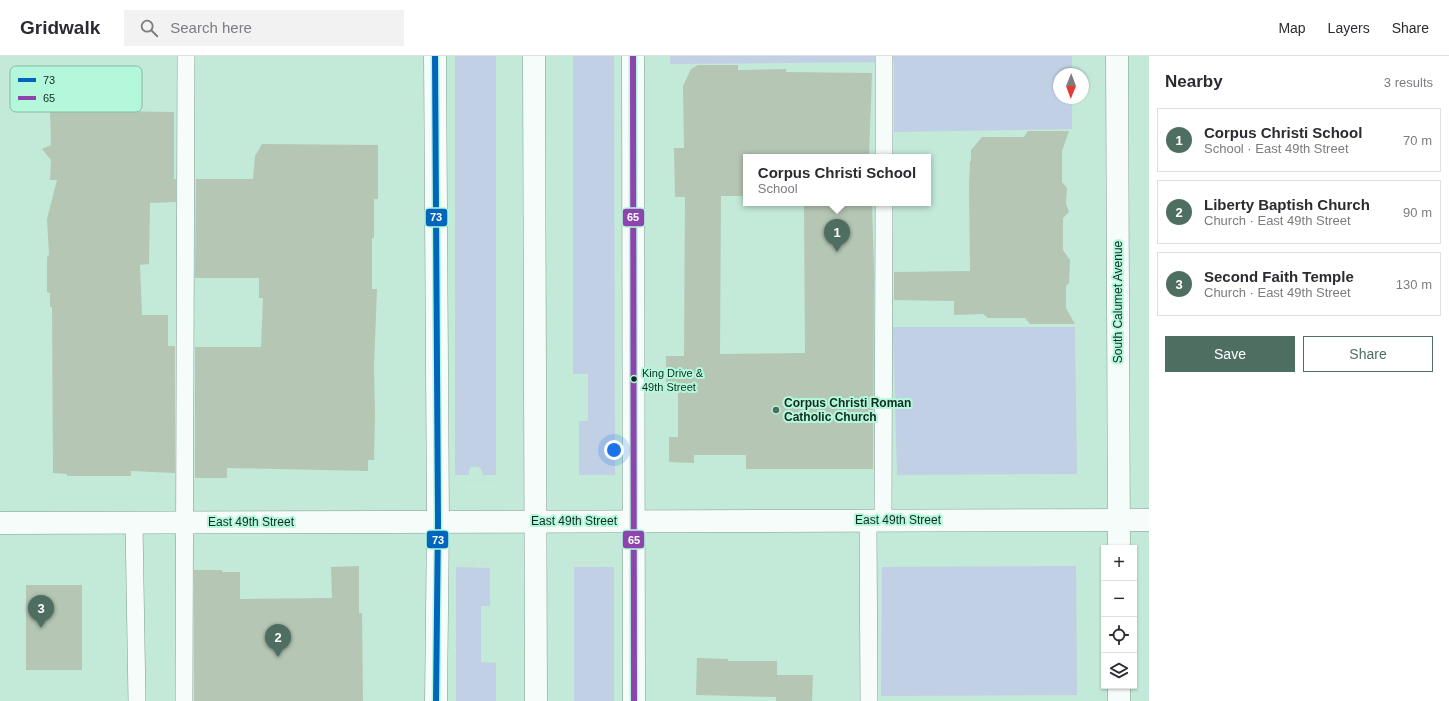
<!DOCTYPE html>
<meta charset="utf-8">
<style>
:root{--surface:#fff;--page:#f2f2f3;--text:#2b2b33;--muted:#7c7c81;--line:#e1e1e2;--accent:#4f6e62}
body{margin:0;font-family:Helvetica,sans-serif;background:var(--page);color:var(--text)}
.controls{position:absolute;right:12px;bottom:12px;display:grid;overflow:hidden;border-radius:0px;box-shadow:0 1px 3px #0004}
.controls button{width:36px;height:36px;display:grid;place-items:center;padding:0;border:0;border-bottom:1px solid var(--line);background:var(--surface);color:var(--text);font:20px sans-serif}
.compass{position:absolute;left:1053px;top:12px;width:36px;height:36px;border-radius:50%;background:var(--surface);box-shadow:0 1px 3px #0004;rotate:181deg}
.you{position:absolute;left:614px;top:394px;width:14px;height:14px;margin:-10px;border:3px solid #fff;border-radius:50%;background:#1a73e8;box-shadow:0 0 0 6px #1a73e833}
.badge{display:grid;place-items:center;width:26px;height:26px;border-radius:50%;background:var(--accent);color:#fff;font-size:13px;font-weight:700}
.pin{position:absolute;translate:-50% -33px;filter:drop-shadow(0 1px 2px #0008)}
.pin::after{content:'';position:absolute;top:21px;width:14px;height:12px;background:inherit;clip-path:polygon(0 0,100% 0,50% 100%)}
.popup{position:absolute;left:743px;top:98px;width:188px;height:52px;box-sizing:border-box;display:grid;place-content:center;border-radius:0px;background:var(--surface);filter:drop-shadow(0 1px 3px #0005);font-size:13px;white-space:nowrap;color:var(--muted)}
.popup b{font-size:15px;color:var(--text)}
.popup::after{content:'';position:absolute;left:50%;top:100%;margin-left:-8px;border:8px solid transparent;border-top-color:var(--surface)}
.list{margin:0;padding:0;list-style:none}
h2{display:flex;justify-content:space-between;align-items:center;height:52px;margin:0;padding:0 16px;font-size:17px}
h2 small{font-size:13px;font-weight:400;color:var(--muted)}
.list li{display:grid;grid-template-columns:26px 1fr auto;gap:12px;align-items:center;box-sizing:border-box;height:64px;margin:0 8px 8px;padding:0 8px;border:1px solid var(--line);border-radius:0px}
.list b{display:block;font-size:15px;white-space:nowrap}
.list p{margin:0;font-size:13px;white-space:nowrap;color:var(--muted)}
.list em{font-size:13px;font-style:normal;color:var(--muted)}
.actions{display:flex;gap:8px;padding:12px 16px}
.actions a{flex:1;padding:9px 0;border:1px solid var(--accent);border-radius:0px;text-align:center;font-size:14px;color:var(--accent)}
.actions .main{background:var(--accent);color:#fff}
.icon{flex:none;width:22px;height:22px;fill:none;stroke:currentColor;stroke-width:2;stroke-linecap:round;stroke-linejoin:round}
.map{position:relative;flex:none;width:1149px;height:645px;overflow:hidden}
header{display:flex;align-items:center;gap:24px;box-sizing:border-box;height:56px;padding:0 20px;background:var(--surface);border-bottom:1px solid var(--line)}
header strong{font-size:19px}
nav{display:flex;gap:22px;margin-inline-start:auto;font-size:14px}
.search{width:280px;height:36px;background:var(--page);display:flex;align-items:center;gap:10px;box-sizing:border-box;padding:0 14px;border-radius:0px;color:var(--muted);font-size:15px}
main{display:flex}
aside{flex:1;background:var(--surface)}
.map>svg:first-child{display:block}
.green{fill:#c1d0e4}
.building{fill:#b5c6b4}
.lines{fill:none;stroke-linecap:round;stroke-linejoin:round}
.service-casing{stroke:#7f9d91;stroke-width:18}
.minor-casing{stroke:#7f9d91;stroke-width:23}
.tertiary-casing{stroke:#7f9d91;stroke-width:23}
.path{stroke:#cedbd6;stroke-width:2.5;stroke-dasharray:1 3;stroke-linecap:butt}
.service{stroke:#f6fcf9;stroke-width:17}
.minor{stroke:#f6fcf9;stroke-width:22}
.tertiary{stroke:#f6fcf9;stroke-width:22}
.bus-1-casing{stroke:#b4f8dc;stroke-width:9}
.bus-2-casing{stroke:#b4f8dc;stroke-width:9}
.bus-1{stroke:#0065bd;stroke-width:6}
.bus-2{stroke:#8e44ad;stroke-width:6}
.bus-dot{fill:#112c22;stroke:#b4f8dc;stroke-width:1.5}
.poi-dot{fill:#4f6e62;stroke:#b4f8dc;stroke-width:1.5}
.labels{text-anchor:middle;stroke-width:4;stroke-linejoin:round;paint-order:stroke}
.bus-label{font-size:11px;fill:#112c22;stroke:#b4f8dc;text-anchor:start}
.street-label{font-size:12px;fill:#112c22;stroke:#b4f8dc}
.poi-label{font-size:12px;font-weight:bold;fill:#112c22;stroke:#b4f8dc;text-anchor:start}
.key{fill:#b4f8dc;stroke:#83bba4;stroke-width:1}
.key-label{font-size:11px;fill:#112c22}
.line-badge{stroke:#b4f8dc;stroke-width:1.5}
.badge-label{font-size:11px;text-anchor:middle;font-weight:bold;fill:#fff}
</style>
<header>
<strong>Gridwalk</strong>
<div class="search"><svg class="icon" aria-label="search" viewBox="0 0 24 24"><circle cx="10" cy="10" r="6"/><path d="M15 15l6 6"/></svg>Search here</div>
<nav><a>Map</a><a>Layers</a><a>Share</a></nav>
</header>
<main>
<div class="map">
<svg width="1149" height="645" viewBox="0 0 1149 645">
<rect width="100%" height="100%" fill="#c3e9d9"/>
<g class="green">
<path d="M 455,0 L 496,0 L 496,419 L 483,419 C 482,412 479,409 471,411 L 469,414 L 469,419 L 455,419 Z"/>
<path d="M 573,0 L 614,0 L 615,419 L 579,419 L 579,365 L 588,365 L 588,318 L 573,318 Z"/>
<path d="M 670,0 L 1072,0 L 1072,18 L 1059,18 L 1059,42 L 1072,42 L 1072,73 L 894,76 L 894,6 L 670,8 Z"/>
<path d="M 893,271 L 1075,271 L 1077,418 L 897,419 Z"/>
<path d="M 1076,510 L 1077,639 L 881,640 L 882,511 Z"/>
<path d="M 456,511 L 490,512 L 490,550 L 481,550 L 481,606 L 496,607 L 496,645 L 456,645 Z"/>
<rect x="574" y="511" width="40" height="134"/>
</g>
<g class="building">
<path d="M 698,9 L 738,9 L 738,14 L 786,13 L 786,16 L 872,17 L 869,101 L 746,101 L 746,140 L 721,140 L 720,298 L 805,297 L 804,147 L 872,147 L 874,216 L 873,413 L 746,413 L 746,399 L 694,399 L 694,407 L 669,406 L 669,381 L 678,381 L 678,327 L 666,327 L 666,300 L 684,300 L 685,141 L 675,141 L 674,92 L 684,92 L 683,30 L 691,13 Z"/>
<path d="M 50,54 L 174,56 L 174,123 L 176,123 L 176,146 L 150,147 L 149,208 L 140,209 L 142,259 L 168,259 L 168,290 L 175,290 L 175,417 L 131,415 L 131,420 L 67,420 L 67,418 L 53,417 L 52,251 L 50,251 L 50,237 L 47,236 L 47,201 L 49,199 L 47,163 L 57,124 L 50,124 L 51,104 L 42,93 L 51,89 Z"/>
<path d="M 1028,75 L 1069,75 L 1062,95 L 1062,126 L 1067,132 L 1066,147 L 1069,156 L 1063,162 L 1063,194 L 1070,204 L 1069,227 L 1066,230 L 1066,252 L 1075,268 L 1030,268 L 1025,262 L 988,262 L 983,258 L 954,259 L 954,245 L 894,244 L 894,216 L 970,215 L 969,129 L 970,105 L 971,105 L 971,94 L 982,81 L 1024,81 Z"/>
<path d="M 262,88 L 378,89 L 378,143 L 374,143 L 374,182 L 372,182 L 372,233 L 377,233 L 374,310 L 375,358 L 374,404 L 368,404 L 368,415 L 227,412 L 227,422 L 195,422 L 195,291 L 261,291 L 263,242 L 259,242 L 259,222 L 195,222 L 196,123 L 253,123 L 255,100 Z"/>
<path d="M 359,510 L 359,557 L 362,557 L 363,645 L 194,645 L 194,514 L 222,514 L 222,516 L 240,516 L 240,543 L 332,542 L 331,511 Z"/>
<rect x="26" y="529" width="56" height="85"/>
<path d="M 697,602 L 728,603 L 728,605 L 777,605 L 777,619 L 813,619 L 812,645 L 776,645 L 776,641 L 696,639 Z"/>
</g>
<g class="lines">
<g class="service-casing">
<g id="service">
<path d="M 884,101 L 884,0"/>
<path d="M 868,464 L 869,645"/>
<path d="M 883,465 L 884,147"/>
<path d="M 134,467 L 137,645"/>
<path d="M 184,645 L 186,0"/>
</g>
</g>
<g class="minor-casing">
<g id="minor">
<path d="M 435,0 L 438,466 L 436,645"/>
<path d="M 633,0 L 634,645"/>
<path d="M 1117,0 L 1119,492"/>
<path d="M 0,467 L 1149,464"/>
<path d="M 1119,630 L 1119,645"/>
</g>
</g>
<g class="tertiary-casing">
<path id="tertiary" d="M 534,0 L 536,645"/>
</g>
<g class="path">
<path d="M 573,424 L 607,424"/>
<path d="M 465,425 L 496,425"/>
<path d="M 464,507 L 496,507"/>
<path d="M 574,507 L 606,506"/>
</g>
<use href="#service" class="service"/>
<use href="#minor" class="minor"/>
<use href="#tertiary" class="tertiary"/>
<g class="bus-1-casing">
<path id="bus-1" d="M 435,0 L 438,466 L 436,645"/>
</g>
<g class="bus-2-casing">
<path id="bus-2" d="M 633,0 L 634,645"/>
</g>
<use href="#bus-1" class="bus-1"/>
<use href="#bus-2" class="bus-2"/>
</g>
<circle class="bus-dot" cx="634" cy="323" r="3.5"/>
<circle class="poi-dot" cx="776" cy="354" r="4"/>
<g class="labels">
<g class="bus-label">
<text x="642" y="321">King Drive &amp;<tspan x="642" dy="14">49th Street</tspan></text>
</g>
<g class="street-label">
<text transform="translate(1118 246) rotate(-90)" y="4">South Calumet Avenue</text>
<text x="898" y="468">East 49th Street</text>
<text x="574" y="469">East 49th Street</text>
<text x="251" y="470">East 49th Street</text>
</g>
<g class="poi-label">
<text x="784" y="351">Corpus Christi Roman<tspan x="784" dy="14">Catholic Church</tspan></text>
</g>
</g>
<rect x="10" y="10" width="132" height="46" rx="6" class="key"/>
<rect x="18" y="22" width="18" height="4" fill="#0065bd"/>
<rect x="18" y="40" width="18" height="4" fill="#8e44ad"/>
<g class="key-label">
<text x="43" y="28">73</text>
<text x="43" y="46">65</text>
</g>
<g class="line-badge">
<rect x="622" y="152" width="23" height="19" rx="4" fill="#8e44ad"/>
<rect x="425" y="152" width="23" height="19" rx="4" fill="#0065bd"/>
<rect x="622" y="474" width="23" height="19" rx="4" fill="#8e44ad"/>
<rect x="426" y="474" width="23" height="19" rx="4" fill="#0065bd"/>
</g>
<g class="badge-label">
<text x="633" y="165">65</text>
<text x="436" y="165">73</text>
<text x="634" y="488">65</text>
<text x="438" y="488">73</text>
</g>
</svg>
<div class="controls">
<button>+</button>
<button>−</button>
<button><svg class="icon" aria-label="locate" viewBox="0 0 24 24"><circle cx="12" cy="12" r="6"/><path d="M12 2v4M12 18v4M2 12h4M18 12h4"/></svg></button>
<button><svg class="icon" aria-label="layers" viewBox="0 0 24 24"><path d="M12 4l9 5-9 5-9-5zM3 14l9 5 9-5"/></svg></button>
</div>
<svg class="compass" viewBox="-18 -18 36 36"><path d="M0-13l5 13h-10z" fill="#e53935"/><path d="M0 13l5-13h-10z" fill="#7c7c81"/></svg>
<div class="you"></div>
<div class="pin badge" style="left:837px;top:196px">1</div>
<div class="popup"><b>Corpus Christi School</b>School</div>
<div class="pin badge" style="left:278px;top:601px">2</div>
<div class="pin badge" style="left:41px;top:572px">3</div>
</div>
<aside>
<h2>Nearby<small>3 results</small></h2>
<ul class="list">
<li><span class="badge">1</span><div><b>Corpus Christi School</b><p>School · East 49th Street</p></div><em>70 m</em></li>
<li><span class="badge">2</span><div><b>Liberty Baptish Church</b><p>Church · East 49th Street</p></div><em>90 m</em></li>
<li><span class="badge">3</span><div><b>Second Faith Temple</b><p>Church · East 49th Street</p></div><em>130 m</em></li>
</ul>
<div class="actions"><a class="main">Save</a><a>Share</a></div>
</aside>
</main>
